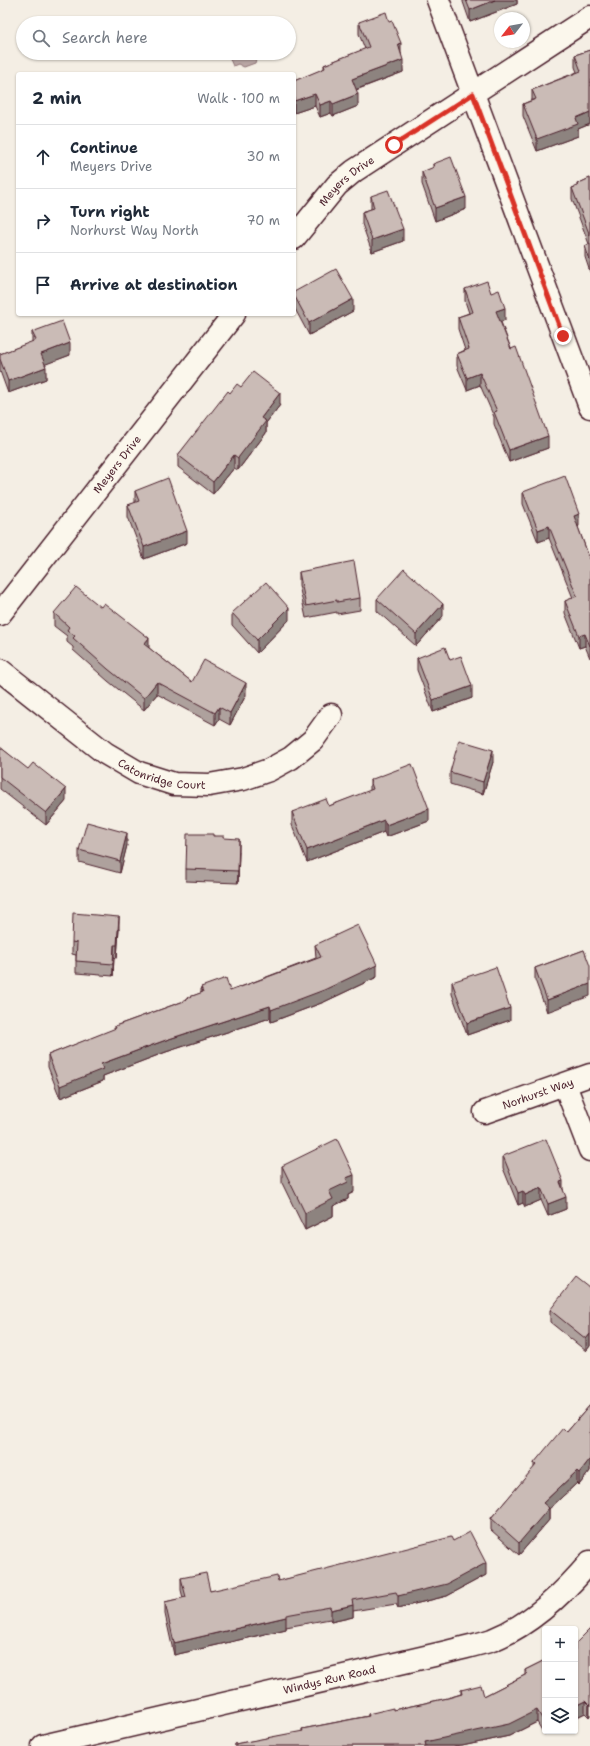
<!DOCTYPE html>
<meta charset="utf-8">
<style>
:root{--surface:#fff;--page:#f6f6f7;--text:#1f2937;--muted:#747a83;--line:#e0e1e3}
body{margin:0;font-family:"Shantell Sans",sans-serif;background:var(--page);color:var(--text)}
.controls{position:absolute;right:12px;bottom:12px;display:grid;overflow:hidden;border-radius:4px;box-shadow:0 1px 3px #0004}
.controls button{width:36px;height:36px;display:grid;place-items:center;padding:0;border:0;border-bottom:1px solid var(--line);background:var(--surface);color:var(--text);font:20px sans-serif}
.compass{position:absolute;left:494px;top:12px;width:36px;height:36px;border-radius:50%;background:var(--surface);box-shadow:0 1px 3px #0004;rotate:239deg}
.stop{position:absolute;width:12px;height:12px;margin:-9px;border:3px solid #d93025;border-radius:50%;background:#fff}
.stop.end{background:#d93025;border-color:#fff;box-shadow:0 1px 4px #0008}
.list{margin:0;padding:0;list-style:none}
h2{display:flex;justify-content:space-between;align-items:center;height:52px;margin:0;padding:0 16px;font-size:17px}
h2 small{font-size:13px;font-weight:400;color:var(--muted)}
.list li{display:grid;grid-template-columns:26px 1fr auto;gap:12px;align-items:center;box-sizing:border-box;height:64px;padding:0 16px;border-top:1px solid var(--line)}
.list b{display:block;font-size:15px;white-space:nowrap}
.list p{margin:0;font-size:13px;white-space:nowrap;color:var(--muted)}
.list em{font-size:13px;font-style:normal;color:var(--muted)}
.icon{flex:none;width:22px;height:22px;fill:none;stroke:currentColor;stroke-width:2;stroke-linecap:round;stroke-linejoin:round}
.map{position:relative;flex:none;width:590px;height:1746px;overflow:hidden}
.search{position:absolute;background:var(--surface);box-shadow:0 1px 3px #0004;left:16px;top:16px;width:280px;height:44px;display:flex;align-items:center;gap:10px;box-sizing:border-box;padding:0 14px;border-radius:22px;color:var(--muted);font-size:15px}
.panel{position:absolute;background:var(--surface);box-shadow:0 1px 3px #0004;left:16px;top:72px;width:280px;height:244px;border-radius:4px}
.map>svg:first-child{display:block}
.water{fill:#baa7a5;stroke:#8d7174}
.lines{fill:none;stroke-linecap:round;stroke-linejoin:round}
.minor-casing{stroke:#4a1f2b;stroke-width:25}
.minor{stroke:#fbf7ec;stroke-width:22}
.wall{fill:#aea19d;stroke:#4a1f2b}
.shaded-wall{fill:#8d837f;stroke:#4a1f2b}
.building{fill:#cabbb6;stroke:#4a1f2b}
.route{stroke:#d93025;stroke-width:5}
.labels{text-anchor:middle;stroke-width:4;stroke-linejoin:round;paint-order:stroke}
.street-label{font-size:11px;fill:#4a1f2b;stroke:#fbf7ec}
</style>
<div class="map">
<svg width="590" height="1746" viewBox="0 0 590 1746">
<rect width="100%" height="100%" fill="#f4eee4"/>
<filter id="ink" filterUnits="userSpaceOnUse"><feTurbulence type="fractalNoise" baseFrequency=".025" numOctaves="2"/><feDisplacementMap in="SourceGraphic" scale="8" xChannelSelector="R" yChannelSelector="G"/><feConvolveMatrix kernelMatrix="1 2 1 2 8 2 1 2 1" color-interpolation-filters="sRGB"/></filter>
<g filter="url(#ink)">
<path class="water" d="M 234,53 L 257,53 L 258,56 L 255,63 L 244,67 L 238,64 L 233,66 L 229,57 L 234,55 Z"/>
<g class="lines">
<g class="minor-casing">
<g id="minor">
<path d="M 438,0 L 590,407"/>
<path id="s1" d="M 294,238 L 337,185 L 354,171 L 590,17"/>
<path id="s2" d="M 0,614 L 234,314"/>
<path id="s3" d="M 0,670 L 105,753 L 139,773 L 174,784 L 209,785 L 243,779 L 269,770 L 291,758 L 313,740 L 331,715"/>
<path d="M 565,1085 L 590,1150"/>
<path id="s4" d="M 485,1112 L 590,1075"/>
<path id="s5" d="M 43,1746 L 447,1652 C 461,1648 477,1645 492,1640 C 530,1625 564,1593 590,1562"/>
</g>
</g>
<use href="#minor" class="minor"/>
</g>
<g class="wall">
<path d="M 463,0 L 517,0 L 517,4 L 470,22 L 463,2 Z"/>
<path d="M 359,22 L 401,53 L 403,72 L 356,90 L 358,106 L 333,116 L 331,113 L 320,117 L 315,106 L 294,113 L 294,81 L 324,69 L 324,65 L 365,49 L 359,34 Z"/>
<path d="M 590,50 L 590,124 L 578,129 L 578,136 L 537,151 L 523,116 L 523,104 L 532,100 L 532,90 L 577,72 L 575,67 L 575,55 Z"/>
<path d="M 433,164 L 466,209 L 435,221 L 422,184 L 422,172 L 433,168 Z"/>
<path d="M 590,178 L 590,272 L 585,257 L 585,246 L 589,244 L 572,199 L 572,188 L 577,186 L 577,184 Z"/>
<path d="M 371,196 L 403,241 L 372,252 L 362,224 L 362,212 L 371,209 Z"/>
<path d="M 465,289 L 491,293 L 505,320 L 501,322 L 548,448 L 509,462 L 494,424 L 494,417 L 480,385 L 467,390 L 457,366 L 457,354 L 465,350 L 458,329 L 458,317 L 469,313 L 465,301 Z"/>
<path d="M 294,292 L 353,311 L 309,335 L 294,307 Z"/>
<path d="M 32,332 L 70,355 L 45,364 L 46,379 L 8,393 L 0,371 L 0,354 L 32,342 Z"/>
<path d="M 241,387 L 280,405 L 266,423 L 266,433 L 238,470 L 234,468 L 213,494 L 178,467 L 178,455 L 230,393 Z"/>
<path d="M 135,491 L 187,543 L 144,559 L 128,517 L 128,505 L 135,503 Z"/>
<path d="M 523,492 L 579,526 L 578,527 L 590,560 L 590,658 L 585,646 L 579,648 L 565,613 L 565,601 L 573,598 L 549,538 L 538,542 L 523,504 Z"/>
<path d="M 299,572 L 360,598 L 360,610 L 337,614 L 337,612 L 306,618 L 299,585 Z"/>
<path d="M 377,599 L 443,616 L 416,646 L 377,611 Z"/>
<path d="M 54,613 L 149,648 L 192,682 L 246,695 L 230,725 L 219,719 L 215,725 L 157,694 L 144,710 L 108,681 L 73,650 L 73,647 L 67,642 L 67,636 L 54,626 Z"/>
<path d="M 232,613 L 289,620 L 257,653 L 232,625 Z"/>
<path d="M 417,658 L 450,660 L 472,698 L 433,712 L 417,670 Z"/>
<path d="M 0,747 L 66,801 L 46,825 L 0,789 Z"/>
<path d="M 493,762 L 483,794 L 450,784 L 450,772 Z"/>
<path d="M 370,780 L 429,821 L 386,837 L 384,832 L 307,862 L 292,825 L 292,812 L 329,806 L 370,791 Z"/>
<path d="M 213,836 L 224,838 L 239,851 L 238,883 L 186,881 L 186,869 Z"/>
<path d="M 127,845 L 120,873 L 79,862 L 79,850 Z"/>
<path d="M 119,929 L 117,958 L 114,957 L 113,976 L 76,973 L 76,955 L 72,954 L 72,942 Z"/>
<path d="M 315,945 L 377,977 L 324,1002 L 271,1022 L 270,1018 L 166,1052 L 103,1076 L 103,1081 L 60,1098 L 48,1067 L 48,1055 L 115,1029 L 115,1026 L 187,1000 L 187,998 L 201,993 L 201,987 L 230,991 L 316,958 Z"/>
<path d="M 584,950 L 547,1012 L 535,980 L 535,968 Z"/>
<path d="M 452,982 L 510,1020 L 467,1035 L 452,994 Z"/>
<path d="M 503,1156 L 563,1189 L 566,1209 L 548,1216 L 541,1200 L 525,1207 L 523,1203 L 518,1205 L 503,1168 Z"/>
<path d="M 282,1166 L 354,1192 L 348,1195 L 348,1199 L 333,1206 L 333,1216 L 305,1230 L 282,1183 Z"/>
<path d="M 590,1288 L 590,1346 L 586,1351 L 550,1322 L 550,1310 Z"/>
<path d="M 590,1405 L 590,1471 L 579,1485 L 577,1483 L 549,1509 L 549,1520 L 519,1555 L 491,1530 L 491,1518 L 534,1468 L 534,1463 L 567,1432 Z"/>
<path d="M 453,1541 L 486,1575 L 447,1596 L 398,1608 L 396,1604 L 353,1611 L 353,1617 L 331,1622 L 330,1619 L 286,1627 L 286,1629 L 174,1655 L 165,1614 L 165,1602 L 183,1598 L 181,1590 L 181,1578 L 210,1591 L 278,1581 Z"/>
<path d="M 590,1629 L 589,1717 L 585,1713 L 575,1718 L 575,1644 Z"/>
<path d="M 543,1661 L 545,1731 L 551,1731 L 544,1734 L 537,1722 L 509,1736 L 462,1746 L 235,1746 L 235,1744 L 302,1732 L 302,1729 L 368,1716 L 368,1714 L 393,1710 L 448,1698 L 461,1694 L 461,1690 L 484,1696 L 525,1675 L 525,1670 Z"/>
</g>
<g class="shaded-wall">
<path d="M 495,0 L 517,0 L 517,4 L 470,22 L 470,10 Z"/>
<path d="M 401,43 L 401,55 L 398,44 Z"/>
<path d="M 403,60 L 403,72 L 352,91 L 352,79 Z"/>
<path d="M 315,94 L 315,106 L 294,113 L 294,101 Z"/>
<path d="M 358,94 L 358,106 L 333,116 L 333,104 Z"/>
<path d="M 331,101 L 331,113 L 320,117 L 320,105 Z"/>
<path d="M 590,112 L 590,124 L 578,129 L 578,136 L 537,151 L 537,139 L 576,118 Z"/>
<path d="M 466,197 L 466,209 L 435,221 L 435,208 Z"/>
<path d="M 403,229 L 403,241 L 372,252 L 372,240 Z"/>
<path d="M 353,299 L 353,311 L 309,335 L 309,323 Z"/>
<path d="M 505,308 L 505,320 L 496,323 L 496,311 Z"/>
<path d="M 70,343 L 70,355 L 41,366 L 41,354 Z"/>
<path d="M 46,367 L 46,379 L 8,393 L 8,381 Z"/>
<path d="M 480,373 L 480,385 L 467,390 L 467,378 Z"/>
<path d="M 280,393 L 280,405 L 266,423 L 266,433 L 238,470 L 238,458 L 261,418 Z"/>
<path d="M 548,436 L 548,448 L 509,462 L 509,450 Z"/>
<path d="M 234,455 L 234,468 L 213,494 L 213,482 Z"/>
<path d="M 579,514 L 579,526 L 574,528 L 574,516 Z"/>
<path d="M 549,526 L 549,538 L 538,542 L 538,530 Z"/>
<path d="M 187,531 L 187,543 L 144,559 L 144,547 Z"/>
<path d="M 443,604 L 443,616 L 416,646 L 416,634 Z"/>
<path d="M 289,608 L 289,620 L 257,653 L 257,640 Z"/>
<path d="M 585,634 L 585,646 L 579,648 L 579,636 Z"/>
<path d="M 149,638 L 149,650 L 144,644 Z"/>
<path d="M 157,682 L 157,694 L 144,710 L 144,698 Z"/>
<path d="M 246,683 L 246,695 L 230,725 L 230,713 Z"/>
<path d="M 472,686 L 472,698 L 433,712 L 433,700 Z"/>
<path d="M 219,707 L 219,719 L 215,725 L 215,713 Z"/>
<path d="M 493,750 L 493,762 L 483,794 L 483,782 Z"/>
<path d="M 66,789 L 66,801 L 46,825 L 46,813 Z"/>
<path d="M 429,809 L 429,821 L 386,837 L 386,825 Z"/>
<path d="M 384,820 L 384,832 L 307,862 L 307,850 Z"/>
<path d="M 127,833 L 127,845 L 120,873 L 120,861 Z"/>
<path d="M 239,839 L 239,851 L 238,883 L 238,871 Z"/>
<path d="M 119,917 L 119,929 L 117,958 L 117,945 Z"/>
<path d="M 114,945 L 114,957 L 113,976 L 113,964 Z"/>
<path d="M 377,965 L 377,977 L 324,1002 L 271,1022 L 271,1010 Z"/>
<path d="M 590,984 L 590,996 L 547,1012 L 547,1000 Z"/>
<path d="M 270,1006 L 270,1018 L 166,1052 L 103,1076 L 103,1081 L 60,1098 L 60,1086 L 101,1064 L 166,1040 Z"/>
<path d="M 510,1008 L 510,1020 L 467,1035 L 467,1023 Z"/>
<path d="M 354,1175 L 354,1192 L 348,1195 L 348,1199 L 333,1206 L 333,1216 L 305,1230 L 305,1213 L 329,1191 L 346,1178 Z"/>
<path d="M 563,1181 L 563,1193 L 560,1182 Z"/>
<path d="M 541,1188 L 541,1200 L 525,1207 L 525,1195 Z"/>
<path d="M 523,1191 L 523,1203 L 518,1205 L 518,1193 Z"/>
<path d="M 566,1197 L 566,1209 L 548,1216 L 548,1204 Z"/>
<path d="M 590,1334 L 590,1346 L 586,1351 L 586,1339 Z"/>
<path d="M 590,1459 L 590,1471 L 579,1485 L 579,1473 Z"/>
<path d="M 577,1471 L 577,1483 L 549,1509 L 549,1520 L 519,1555 L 519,1543 L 543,1503 Z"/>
<path d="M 486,1563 L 486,1575 L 447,1596 L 398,1608 L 398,1596 Z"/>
<path d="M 353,1605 L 353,1617 L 331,1622 L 331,1610 Z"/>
<path d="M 286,1617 L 286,1629 L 174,1655 L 174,1643 Z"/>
<path d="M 585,1701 L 585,1713 L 575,1718 L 575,1706 Z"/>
<path d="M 590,1704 L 590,1716 L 589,1717 L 589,1705 Z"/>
<path d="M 537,1710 L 537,1722 L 509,1736 L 462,1746 L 425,1746 L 425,1742 Z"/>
<path d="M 544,1722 L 545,1722 L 545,1731 L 551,1731 L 544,1734 Z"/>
</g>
<g class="building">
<path d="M 466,0 L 495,0 L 470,10 Z"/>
<path d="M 386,12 L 389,22 L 392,21 L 401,43 L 398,44 L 403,60 L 352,79 L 358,94 L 333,104 L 331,101 L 320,105 L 315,94 L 294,101 L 294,81 L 325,68 L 324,65 L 369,47 L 359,22 Z"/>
<path d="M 590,50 L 590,112 L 576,118 L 578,124 L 537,139 L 523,104 L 536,99 L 532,90 L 581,71 L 575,55 Z"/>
<path d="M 451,157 L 466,197 L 435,208 L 422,172 L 434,167 L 433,164 Z"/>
<path d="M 590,178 L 590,236 L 572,188 L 578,186 L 577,184 Z"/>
<path d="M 388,190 L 403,229 L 372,240 L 362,212 L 374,208 L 371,196 Z"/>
<path d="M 590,244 L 590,261 L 585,246 Z"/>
<path d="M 336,269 L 353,299 L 309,323 L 294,295 L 294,292 Z"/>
<path d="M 487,281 L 491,293 L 499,290 L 505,308 L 496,311 L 511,349 L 516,347 L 548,436 L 509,450 L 494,412 L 497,411 L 480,373 L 467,378 L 457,354 L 469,349 L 458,317 L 473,312 L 465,289 Z"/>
<path d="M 62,321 L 70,343 L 41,354 L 46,367 L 8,381 L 0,359 L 0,354 L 36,340 L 32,332 Z"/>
<path d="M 253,372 L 280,393 L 261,418 L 266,421 L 238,458 L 234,455 L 213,482 L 178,455 L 228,391 L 230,393 L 237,384 L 241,387 Z"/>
<path d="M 565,476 L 579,514 L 574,516 L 590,560 L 590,646 L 585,634 L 579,636 L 565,601 L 577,596 L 549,526 L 538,530 L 523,492 Z"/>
<path d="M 168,478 L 187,531 L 144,547 L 128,505 L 139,501 L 135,491 Z"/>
<path d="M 354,561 L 360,598 L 337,602 L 337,600 L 306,606 L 299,572 Z"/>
<path d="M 404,569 L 443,604 L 416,634 L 377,599 Z"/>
<path d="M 266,582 L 289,608 L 257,640 L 232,613 Z"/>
<path d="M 76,587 L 101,607 L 104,603 L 149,638 L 144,644 L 192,682 L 204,660 L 246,683 L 230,713 L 219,707 L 215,713 L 157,682 L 144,698 L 108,669 L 73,638 L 75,636 L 67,630 L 69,627 L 54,613 Z"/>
<path d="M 445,647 L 450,660 L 461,656 L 472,686 L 433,700 L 417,658 Z"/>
<path d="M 459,740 L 493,750 L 483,782 L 450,772 Z"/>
<path d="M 0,747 L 28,769 L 33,763 L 66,789 L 46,813 L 0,777 Z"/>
<path d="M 412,764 L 429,809 L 386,825 L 384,820 L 307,850 L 292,812 L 326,799 L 329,806 L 373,789 L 370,780 Z"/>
<path d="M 87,822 L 127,833 L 120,861 L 79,850 Z"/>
<path d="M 187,834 L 213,834 L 213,836 L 224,836 L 224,838 L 239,839 L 238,871 L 186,869 Z"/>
<path d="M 73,913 L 119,917 L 117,945 L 114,945 L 113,964 L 76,961 L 77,943 L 72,942 Z"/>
<path d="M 358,925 L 377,965 L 324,990 L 271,1010 L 270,1006 L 166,1040 L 101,1064 L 103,1069 L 60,1086 L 48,1055 L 116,1028 L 115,1026 L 187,1000 L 187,998 L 203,992 L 201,987 L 226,978 L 230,991 L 321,957 L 315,945 Z"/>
<path d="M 584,950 L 590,966 L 590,984 L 547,1000 L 535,968 Z"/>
<path d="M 496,967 L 510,1008 L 467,1023 L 452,982 Z"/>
<path d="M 337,1139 L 354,1175 L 346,1178 L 348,1182 L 329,1191 L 333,1199 L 305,1213 L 282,1166 Z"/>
<path d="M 546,1139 L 563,1181 L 560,1182 L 566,1197 L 548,1204 L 541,1188 L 525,1195 L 523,1191 L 518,1193 L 503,1156 Z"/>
<path d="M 576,1277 L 590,1288 L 590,1334 L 586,1339 L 550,1310 Z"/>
<path d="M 590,1405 L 590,1459 L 579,1473 L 577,1471 L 543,1503 L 549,1508 L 519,1543 L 491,1518 L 536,1465 L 534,1463 L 563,1428 L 567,1432 Z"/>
<path d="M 470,1532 L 486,1563 L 447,1584 L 398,1596 L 396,1592 L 352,1600 L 353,1605 L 331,1610 L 330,1607 L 286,1615 L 286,1617 L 174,1643 L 165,1602 L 186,1597 L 181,1578 L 206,1573 L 210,1591 L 277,1576 L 278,1581 L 451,1537 L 453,1541 Z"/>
<path d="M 590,1629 L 590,1704 L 589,1705 L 585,1701 L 575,1706 L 575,1644 Z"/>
<path d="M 543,1661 L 545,1665 L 545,1722 L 544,1722 L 537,1710 L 509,1724 L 425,1742 L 426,1746 L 235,1746 L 235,1744 L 303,1731 L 302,1729 L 369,1716 L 368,1714 L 393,1708 L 393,1710 L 448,1698 L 462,1694 L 461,1690 L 481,1685 L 484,1696 L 527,1674 L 525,1670 Z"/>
</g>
</g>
<g class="lines" filter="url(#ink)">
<path class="route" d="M 394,145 L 473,94 L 563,336"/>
</g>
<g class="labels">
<g class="street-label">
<text dy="4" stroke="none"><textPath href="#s1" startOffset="78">Meyers Drive</textPath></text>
<text dy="4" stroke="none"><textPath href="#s2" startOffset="190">Meyers Drive</textPath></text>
<text dy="4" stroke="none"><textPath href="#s3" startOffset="196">Catonridge Court</textPath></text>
<text dy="4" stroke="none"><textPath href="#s4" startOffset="56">Norhurst Way</textPath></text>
<text dy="4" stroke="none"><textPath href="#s5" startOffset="294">Windys Run Road</textPath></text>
</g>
</g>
</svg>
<div class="controls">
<button>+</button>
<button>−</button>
<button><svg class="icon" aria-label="layers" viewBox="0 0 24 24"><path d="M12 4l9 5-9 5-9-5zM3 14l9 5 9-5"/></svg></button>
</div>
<svg class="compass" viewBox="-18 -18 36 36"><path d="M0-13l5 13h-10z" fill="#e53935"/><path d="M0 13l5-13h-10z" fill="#747a83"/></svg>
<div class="stop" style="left:394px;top:145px"></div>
<div class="stop end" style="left:563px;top:336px"></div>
<div class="search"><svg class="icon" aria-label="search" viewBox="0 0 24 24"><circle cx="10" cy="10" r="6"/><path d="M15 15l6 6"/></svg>Search here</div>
<section class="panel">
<h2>2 min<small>Walk · 100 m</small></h2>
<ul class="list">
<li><svg class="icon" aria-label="ahead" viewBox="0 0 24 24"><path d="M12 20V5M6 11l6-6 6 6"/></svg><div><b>Continue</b><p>Meyers Drive</p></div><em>30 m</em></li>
<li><svg class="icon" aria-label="right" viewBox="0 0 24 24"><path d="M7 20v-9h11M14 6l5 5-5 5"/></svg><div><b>Turn right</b><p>Norhurst Way North</p></div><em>70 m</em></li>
<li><svg class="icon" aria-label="arrive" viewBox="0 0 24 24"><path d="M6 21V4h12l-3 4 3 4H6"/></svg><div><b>Arrive at destination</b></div></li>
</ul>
</section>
</div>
